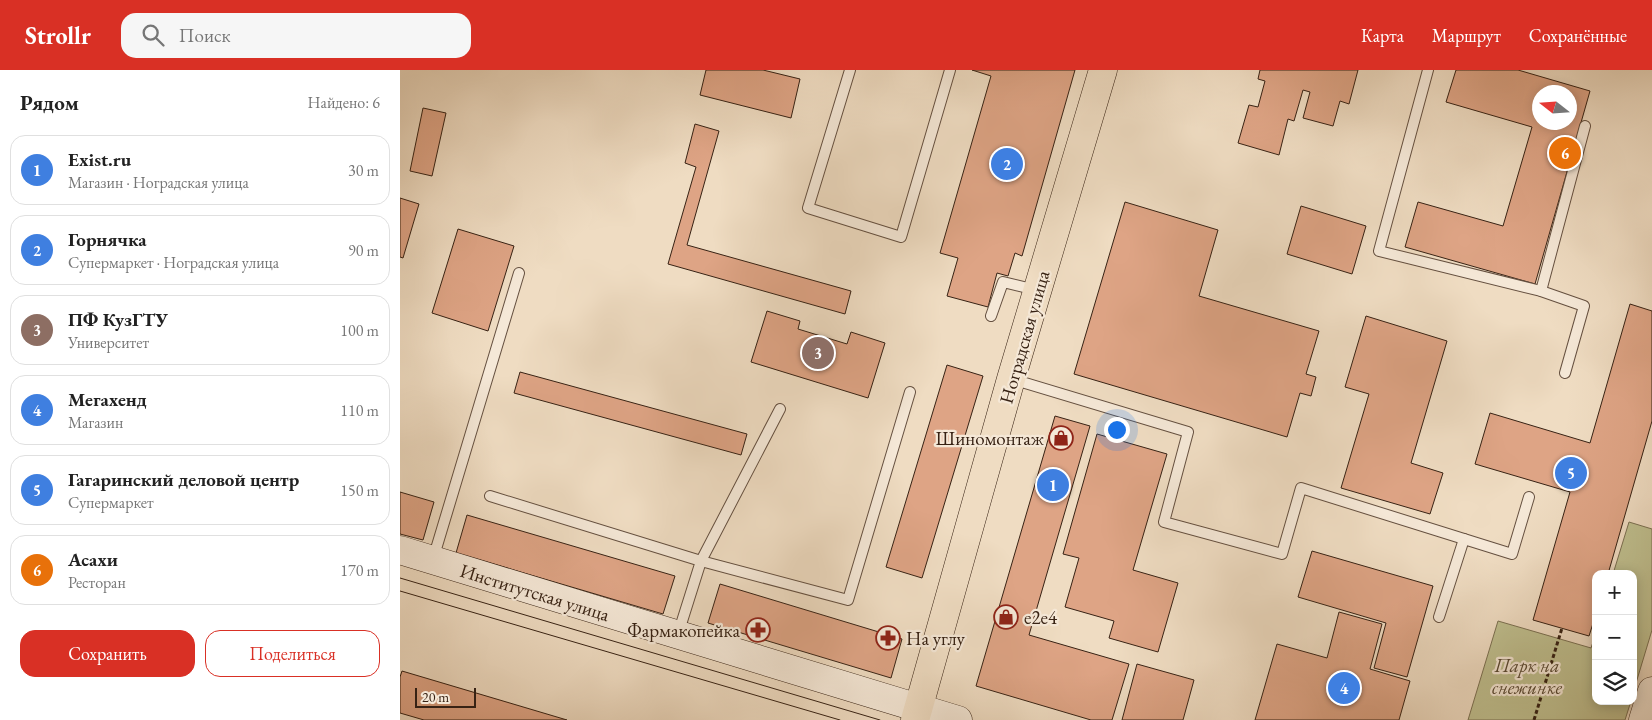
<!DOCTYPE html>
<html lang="ru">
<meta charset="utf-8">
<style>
:root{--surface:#fff;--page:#f6f6f6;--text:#222;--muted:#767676;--line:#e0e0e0;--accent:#d93025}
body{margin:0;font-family:"EB Garamond",serif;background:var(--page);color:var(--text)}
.controls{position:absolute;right:15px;bottom:15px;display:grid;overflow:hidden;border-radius:10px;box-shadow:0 2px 12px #0003}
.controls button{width:45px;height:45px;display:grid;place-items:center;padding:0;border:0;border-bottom:1px solid var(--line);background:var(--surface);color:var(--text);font:25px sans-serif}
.compass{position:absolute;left:1132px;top:15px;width:45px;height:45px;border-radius:50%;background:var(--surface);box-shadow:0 2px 12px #0003;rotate:287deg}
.scale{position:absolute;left:15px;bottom:12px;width:61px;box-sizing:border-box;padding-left:5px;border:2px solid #372214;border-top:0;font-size:14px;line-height:18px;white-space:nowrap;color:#372214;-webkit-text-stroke:4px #f5e8d7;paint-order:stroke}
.you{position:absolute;left:716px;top:359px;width:18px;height:18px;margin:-12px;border:4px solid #fff;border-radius:50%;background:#1a73e8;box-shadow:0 0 0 8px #1a73e833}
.badge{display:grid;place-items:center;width:32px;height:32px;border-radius:50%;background:var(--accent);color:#fff;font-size:16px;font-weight:700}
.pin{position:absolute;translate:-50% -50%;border:2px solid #fff;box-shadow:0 1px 5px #0006}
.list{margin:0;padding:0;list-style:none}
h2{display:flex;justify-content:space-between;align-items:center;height:65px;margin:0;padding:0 20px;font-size:21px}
h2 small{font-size:16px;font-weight:400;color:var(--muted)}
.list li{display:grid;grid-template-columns:32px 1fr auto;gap:15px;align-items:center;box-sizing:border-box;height:70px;margin:0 10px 10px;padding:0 10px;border:1px solid var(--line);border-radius:15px}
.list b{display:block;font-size:19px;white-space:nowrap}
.list p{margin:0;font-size:16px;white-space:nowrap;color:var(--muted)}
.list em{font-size:16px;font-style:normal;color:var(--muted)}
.actions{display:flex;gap:10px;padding:15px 20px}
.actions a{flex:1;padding:11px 0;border:1px solid var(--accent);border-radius:15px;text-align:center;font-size:18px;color:var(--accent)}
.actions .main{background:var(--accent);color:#fff}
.icon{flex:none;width:28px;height:28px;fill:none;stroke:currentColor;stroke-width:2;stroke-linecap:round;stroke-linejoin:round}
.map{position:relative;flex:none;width:1252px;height:650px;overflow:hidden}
header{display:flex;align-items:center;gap:30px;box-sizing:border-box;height:70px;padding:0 25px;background:var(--accent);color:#fff}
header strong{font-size:24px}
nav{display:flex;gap:28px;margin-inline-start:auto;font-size:18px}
.search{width:350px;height:45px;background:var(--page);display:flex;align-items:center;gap:12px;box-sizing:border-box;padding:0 18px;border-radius:15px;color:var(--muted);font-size:19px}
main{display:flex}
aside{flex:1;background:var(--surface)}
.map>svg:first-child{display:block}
.green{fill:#bfbf8f;stroke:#7b7052}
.building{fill:#dea485;stroke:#372214;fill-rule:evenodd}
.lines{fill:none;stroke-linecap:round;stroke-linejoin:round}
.service-casing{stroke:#655040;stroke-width:12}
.secondary-casing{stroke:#372214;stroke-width:29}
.primary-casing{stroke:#372214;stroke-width:29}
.path{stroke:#372214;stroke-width:3;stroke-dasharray:4 2.5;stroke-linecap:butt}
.service{stroke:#f5e8d7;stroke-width:10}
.secondary{stroke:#f5e8d7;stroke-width:28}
.primary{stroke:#efdcc2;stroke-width:28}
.tram{stroke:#372214;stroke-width:1}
.labels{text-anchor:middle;stroke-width:4.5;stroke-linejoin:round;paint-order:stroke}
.street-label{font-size:19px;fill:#372214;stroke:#f5e8d7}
.poi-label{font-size:19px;fill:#372214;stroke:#f5e8d7;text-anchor:end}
.park-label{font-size:19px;font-style:italic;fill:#594933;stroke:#f5e8d7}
</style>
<header>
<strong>Strollr</strong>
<div class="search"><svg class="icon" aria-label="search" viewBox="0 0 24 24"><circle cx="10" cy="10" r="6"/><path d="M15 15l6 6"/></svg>Поиск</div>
<nav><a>Карта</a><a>Маршрут</a><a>Сохранённые</a></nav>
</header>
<main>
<aside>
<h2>Рядом<small>Найдено: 6</small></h2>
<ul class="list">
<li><span class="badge" style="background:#3f7fe0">1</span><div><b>Exist.ru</b><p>Магазин · Ноградская улица</p></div><em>30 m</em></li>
<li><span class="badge" style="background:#3f7fe0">2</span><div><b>Горнячка</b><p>Супермаркет · Ноградская улица</p></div><em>90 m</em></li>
<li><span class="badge" style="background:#8d6e63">3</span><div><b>ПФ КузГТУ</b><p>Университет</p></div><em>100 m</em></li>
<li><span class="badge" style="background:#3f7fe0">4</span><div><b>Мегахенд</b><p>Магазин</p></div><em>110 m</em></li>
<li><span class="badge" style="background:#3f7fe0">5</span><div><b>Гагаринский деловой центр</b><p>Супермаркет</p></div><em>150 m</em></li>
<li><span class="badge" style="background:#e8710a">6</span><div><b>Асахи</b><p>Ресторан</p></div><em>170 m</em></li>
</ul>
<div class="actions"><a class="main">Сохранить</a><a>Поделиться</a></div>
</aside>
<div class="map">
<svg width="1252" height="650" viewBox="0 0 1252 650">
<rect width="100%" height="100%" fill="#efdcc2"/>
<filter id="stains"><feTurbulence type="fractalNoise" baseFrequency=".004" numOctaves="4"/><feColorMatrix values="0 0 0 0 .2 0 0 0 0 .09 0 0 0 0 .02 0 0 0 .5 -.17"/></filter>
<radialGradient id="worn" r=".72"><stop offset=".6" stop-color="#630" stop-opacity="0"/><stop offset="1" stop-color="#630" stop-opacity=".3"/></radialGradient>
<g class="green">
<path d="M 1229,452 L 1252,459 L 1252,560 L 1233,623 L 1233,504 L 1213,504 Z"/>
<path d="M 1098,551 L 1191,578 L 1196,563 L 1196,631 L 1231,631 L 1225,650 L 1068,650 Z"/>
</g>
<g class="building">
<path d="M 306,0 L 363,0 L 400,9 L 391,48 L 300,25 Z"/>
<path d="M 572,0 L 675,0 L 622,186 L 615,183 L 608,206 L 597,203 L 588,237 L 547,226 L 558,188 L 540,183 L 591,6 Z"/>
<path d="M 860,0 L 958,0 L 949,34 L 940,31 L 933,56 L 903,48 L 910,22 L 903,20 L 894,51 L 888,49 L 879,85 L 838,73 L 849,35 L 858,37 L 865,11 L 858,9 Z"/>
<path d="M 1056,0 L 1118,0 L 1190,21 L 1135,214 L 1005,177 L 1018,132 L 1103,156 L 1132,57 L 1046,32 ZM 1140,22 L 1170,22 L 1170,52 L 1140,52 Z"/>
<path d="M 23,38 L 46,43 L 32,106 L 10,101 Z"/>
<path d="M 295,54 L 319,61 L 287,175 L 451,221 L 445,244 L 268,194 L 296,97 L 285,93 Z"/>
<path d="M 0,128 L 19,134 L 3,188 L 0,187 Z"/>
<path d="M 725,132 L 818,160 L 799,226 L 919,261 L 906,304 L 916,307 L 911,326 L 900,323 L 887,367 L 674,304 Z"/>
<path d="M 901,136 L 966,156 L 952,204 L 887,184 Z"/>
<path d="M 58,159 L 114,176 L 88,261 L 32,243 Z"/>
<path d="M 1230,234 L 1252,241 L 1252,351 L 1208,504 L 1196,504 L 1196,544 L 1189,566 L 1133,550 L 1170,422 L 1075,394 L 1090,343 L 1190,373 Z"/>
<path d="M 367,241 L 400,251 L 398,259 L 447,274 L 451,262 L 485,273 L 468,328 L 351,292 Z"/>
<path d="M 966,246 L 1047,271 L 1011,393 L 1043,403 L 1030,444 L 941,418 L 969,324 L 945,317 Z"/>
<path d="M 547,295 L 583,306 L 522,508 L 486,497 Z"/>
<path d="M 120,302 L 347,364 L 341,385 L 114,323 Z"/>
<path d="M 655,346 L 690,356 L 629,565 L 729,594 L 712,650 L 691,650 L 576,616 Z"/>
<path d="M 697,364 L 767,384 L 733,500 L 778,513 L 758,582 L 709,568 L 714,551 L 665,537 L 679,488 L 663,484 Z"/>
<path d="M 0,422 L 34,432 L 23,470 L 0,464 Z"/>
<path d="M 67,445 L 275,506 L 263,544 L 56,483 Z"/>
<path d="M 912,481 L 1033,516 L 1007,607 L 974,598 L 986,553 L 898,527 Z"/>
<path d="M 320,514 L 502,569 L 491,608 L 308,553 Z"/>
<path d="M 939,542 L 982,554 L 970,599 L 1010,611 L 999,650 L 855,650 L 877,574 L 927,588 Z"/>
<path d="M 737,594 L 794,610 L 783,650 L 722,650 Z"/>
<path d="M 2,601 L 167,650 L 24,650 L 0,643 L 0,607 Z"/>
</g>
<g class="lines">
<g class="service-casing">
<g id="service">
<path d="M 450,0 L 408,138 L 501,167 L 550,0"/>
<path d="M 1028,0 L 979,181 L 1141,221 L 1184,236 L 1165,303"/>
<path d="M 1141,221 L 1185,56"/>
<path d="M 591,246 L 603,212 L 636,220"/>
<path d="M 612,309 L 788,362 L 764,452 L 882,484 L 901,418 L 1064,469"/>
<path d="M 380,339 L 301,491 L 448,530 L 510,322"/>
<path d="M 90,426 L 301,491 L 278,564"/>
<path d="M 33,489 L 119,203"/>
<path d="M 1039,547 L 1064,469 L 1112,484 L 1129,427"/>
</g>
</g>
<g class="secondary-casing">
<g id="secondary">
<path d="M 0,480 L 558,650"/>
<path d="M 1243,650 L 1252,621"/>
</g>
</g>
<g class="primary-casing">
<path id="primary" d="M 515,650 L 611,309 L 703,0"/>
</g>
<path class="path" d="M 1134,650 L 1162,558"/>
<use href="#service" class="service"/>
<use href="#secondary" class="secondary"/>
<use href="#primary" class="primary"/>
<g class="tram">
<path d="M 0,508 L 480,650"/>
<path d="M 0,521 L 440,650"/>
</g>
</g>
<defs>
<g id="shop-ring" transform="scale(1.25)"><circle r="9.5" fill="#f5e8d7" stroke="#8f2418" stroke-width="1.5"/><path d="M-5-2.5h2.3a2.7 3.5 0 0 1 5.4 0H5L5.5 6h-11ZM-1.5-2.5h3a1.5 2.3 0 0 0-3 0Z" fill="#8f2418"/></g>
<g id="pharmacy-ring" transform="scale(1.25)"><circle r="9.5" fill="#f5e8d7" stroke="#8f2418" stroke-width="1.5"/><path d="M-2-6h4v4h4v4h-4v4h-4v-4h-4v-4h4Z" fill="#8f2418"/></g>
</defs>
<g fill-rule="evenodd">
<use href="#shop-ring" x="661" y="368"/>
<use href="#shop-ring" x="606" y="547"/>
<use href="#pharmacy-ring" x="358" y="560"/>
<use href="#pharmacy-ring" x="488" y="568"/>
</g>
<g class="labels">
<g class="street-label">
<text transform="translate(624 267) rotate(-74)" y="7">Ноградская улица</text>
<text transform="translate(135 522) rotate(17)" y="7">Институтская улица</text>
</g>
<g class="poi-label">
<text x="644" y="375">Шиномонтаж</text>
<text x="624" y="554" text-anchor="start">e2e4</text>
<text x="340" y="567">Фармакопейка</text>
<text x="506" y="575" text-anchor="start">На углу</text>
</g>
<g class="park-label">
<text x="1127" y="602">Парк на<tspan x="1127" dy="22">снежинке</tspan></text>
</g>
</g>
<rect width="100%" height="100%" filter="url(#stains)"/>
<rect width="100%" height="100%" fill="url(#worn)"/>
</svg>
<div class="controls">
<button>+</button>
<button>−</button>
<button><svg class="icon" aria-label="layers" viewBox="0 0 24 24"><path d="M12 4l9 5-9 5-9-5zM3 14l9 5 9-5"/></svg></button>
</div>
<svg class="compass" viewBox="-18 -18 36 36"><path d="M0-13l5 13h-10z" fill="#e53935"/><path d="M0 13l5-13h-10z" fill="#767676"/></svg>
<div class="scale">20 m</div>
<div class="you"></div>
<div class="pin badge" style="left:653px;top:415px;background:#3f7fe0">1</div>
<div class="pin badge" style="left:607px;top:94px;background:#3f7fe0">2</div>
<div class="pin badge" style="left:418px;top:283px;background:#8d6e63">3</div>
<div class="pin badge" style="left:944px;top:618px;background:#3f7fe0">4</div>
<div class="pin badge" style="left:1171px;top:403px;background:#3f7fe0">5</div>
<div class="pin badge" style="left:1165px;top:83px;background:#e8710a">6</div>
</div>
</main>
